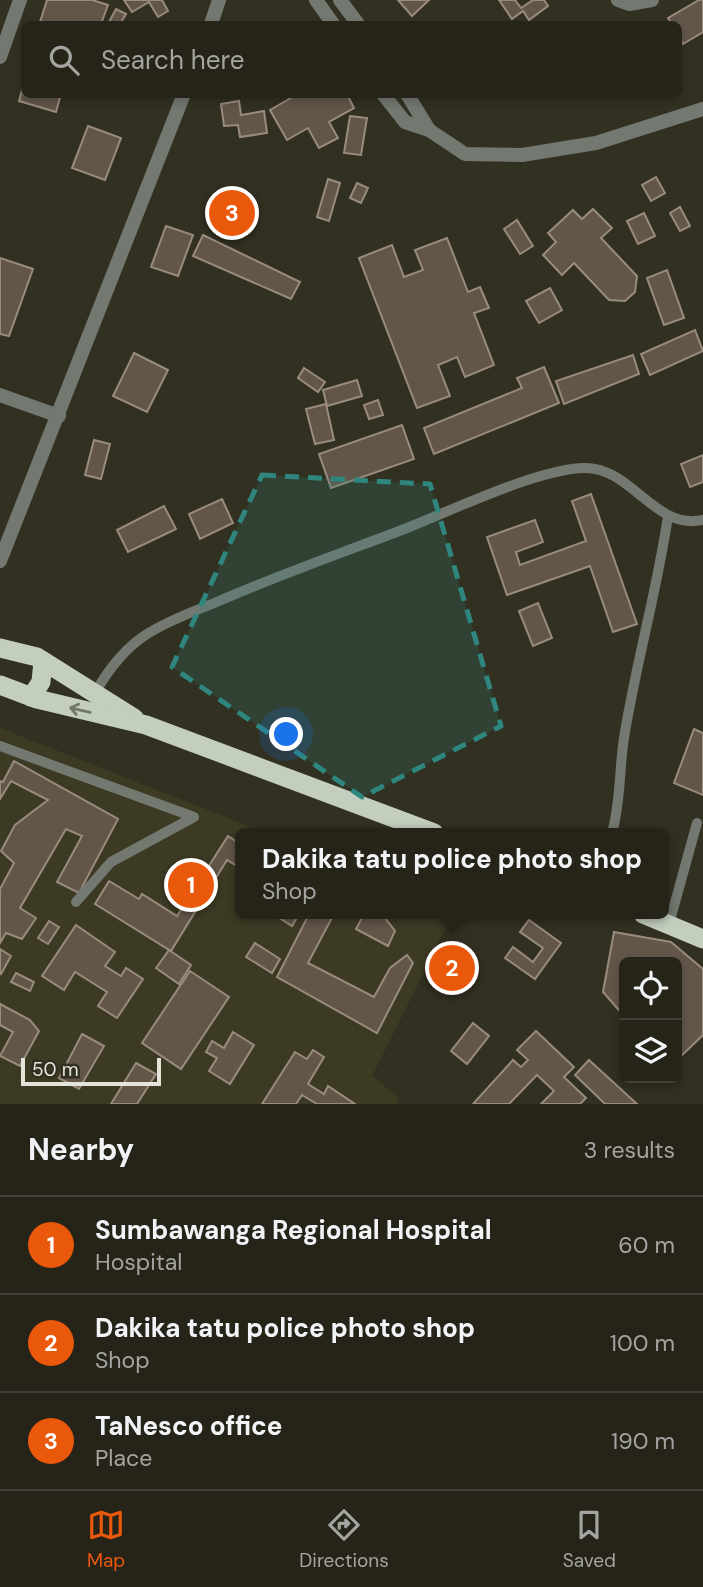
<!DOCTYPE html>
<style>
:root{--surface:#262419;--page:#323026;--text:#f1f3f6;--muted:#a4a4a2;--line:#424138;--accent:#ea580c}
body{margin:0;font-family:"DM Sans",sans-serif;background:var(--page);color:var(--text)}
.controls{position:absolute;right:21px;bottom:21px;display:grid;overflow:hidden;border-radius:10px;box-shadow:0 4px 10px #0003}
.controls button{width:63px;height:63px;display:grid;place-items:center;padding:0;border:0;border-bottom:2px solid var(--line);background:var(--surface);color:var(--text);font:35px sans-serif}
.scale{position:absolute;left:21px;bottom:18px;width:140px;box-sizing:border-box;padding-left:7px;border:4px solid #e5e4da;border-top:0;font-size:19px;line-height:24px;white-space:nowrap;color:#e5e4da;-webkit-text-stroke:5px #323021;paint-order:stroke}
.you{position:absolute;left:287px;top:735px;width:24px;height:24px;margin:-18px;border:5px solid #fff;border-radius:50%;background:#1a73e8;box-shadow:0 0 0 10px #1a73e833}
.badge{display:grid;place-items:center;width:46px;height:46px;border-radius:50%;background:var(--accent);color:#fff;font-size:23px;font-weight:700}
.pin{position:absolute;translate:-50% -50%;border:4px solid #fff;box-shadow:0 2px 7px #0006}
.popup{position:absolute;left:235px;top:828px;width:434px;height:91px;box-sizing:border-box;display:grid;place-content:center;border-radius:10px;background:var(--surface);filter:drop-shadow(0 2px 5px #0005);font-size:23px;white-space:nowrap;color:var(--muted)}
.popup b{font-size:26px;color:var(--text)}
.popup::after{content:'';position:absolute;left:50%;top:100%;margin-left:-14px;border:14px solid transparent;border-top-color:var(--surface)}
.list{margin:0;padding:0;list-style:none}
h2{display:flex;justify-content:space-between;align-items:center;height:91px;margin:0;padding:0 28px;font-size:30px}
h2 small{font-size:23px;font-weight:400;color:var(--muted)}
.list li{display:grid;grid-template-columns:46px 1fr auto;gap:21px;align-items:center;box-sizing:border-box;height:98px;padding:0 28px;border-top:2px solid var(--line)}
.list b{display:block;font-size:26px;white-space:nowrap}
.list p{margin:0;font-size:23px;white-space:nowrap;color:var(--muted)}
.list em{font-size:23px;font-style:normal;color:var(--muted)}
.icon{flex:none;width:38px;height:38px;fill:none;stroke:currentColor;stroke-width:2;stroke-linecap:round;stroke-linejoin:round}
.map{position:relative;flex:none;width:703px;height:1104px;overflow:hidden}
.search{position:absolute;background:var(--surface);box-shadow:0 4px 10px #0003;left:21px;right:21px;top:21px;height:77px;display:flex;align-items:center;gap:18px;box-sizing:border-box;padding:0 24px;border-radius:10px;color:var(--muted);font-size:26px}
.sheet{height:385px;background:var(--surface)}
nav{display:flex;justify-content:space-around;align-items:center;box-sizing:border-box;height:98px;border-top:2px solid var(--line);background:var(--surface);font-size:19px;color:var(--muted)}
nav a{display:grid;justify-items:center;gap:4px}
nav .on{color:var(--accent)}
.map>svg:first-child{display:block}
.built{fill:#3d3a24}
.building{fill:#625649;stroke:#998b7d;stroke-width:2}
.lines{fill:none;stroke-linecap:round;stroke-linejoin:round}
.service{stroke:#737871;stroke-width:10}
.minor{stroke:#737871;stroke-width:14}
.tertiary{stroke:#737871;stroke-width:14}
.trunk{stroke:#c3cebe;stroke-width:19}
.oneway{stroke:#737768}
.marked{fill:#2f867e;fill-opacity:0.2;stroke:#2f867e;stroke-width:5;stroke-dasharray:14 9;stroke-linejoin:round}
</style>
<div class="map">
<svg width="703" height="1104" viewBox="0 0 703 1104">
<rect width="100%" height="100%" fill="#323021"/>
<path class="built" d="M 0,728 L 266,833 L 240,833 L 240,914 L 443,914 L 451,918 L 372,1076 L 399,1098 L 396,1104 L 0,1104 Z"/>
<g class="building">
<path d="M 47,0 L 92,0 L 108,5 L 101,24 L 50,24 L 40,22 Z"/>
<path d="M 124,0 L 162,0 L 168,11 L 158,17 L 149,2 L 132,12 Z"/>
<path d="M 398,0 L 429,0 L 412,16 Z"/>
<path d="M 499,0 L 515,0 L 521,8 L 533,0 L 544,0 L 548,6 L 529,20 L 523,11 L 512,19 Z"/>
<path d="M 699,0 L 703,0 L 703,32 L 683,44 L 678,36 L 678,24 L 672,24 L 668,18 Z"/>
<path d="M 116,9 L 126,14 L 120,24 L 108,24 Z"/>
<path d="M 24,83 L 24,94 L 61,94 L 56,112 L 19,101 Z"/>
<path d="M 298,94 L 347,94 L 354,108 L 329,122 L 338,138 L 319,148 L 308,128 L 287,140 L 270,110 Z"/>
<path d="M 239,101 L 241,115 L 264,111 L 267,133 L 240,137 L 238,125 L 224,126 L 221,104 Z"/>
<path d="M 350,116 L 367,118 L 361,155 L 344,153 Z"/>
<path d="M 88,126 L 121,138 L 105,180 L 72,168 Z"/>
<path d="M 656,177 L 665,193 L 651,201 L 642,185 Z"/>
<path d="M 328,179 L 340,183 L 329,221 L 317,217 Z"/>
<path d="M 357,183 L 368,188 L 361,203 L 350,198 Z"/>
<path d="M 680,207 L 690,226 L 680,231 L 670,213 Z"/>
<path d="M 593,209 L 612,228 L 601,238 L 637,276 L 635,292 L 625,301 L 609,300 L 574,263 L 562,275 L 543,255 L 556,242 L 548,233 L 573,210 L 582,219 Z"/>
<path d="M 644,213 L 655,236 L 638,244 L 627,221 Z"/>
<path d="M 517,220 L 533,246 L 520,254 L 504,229 Z"/>
<path d="M 166,226 L 193,235 L 178,276 L 151,267 Z"/>
<path d="M 203,235 L 300,282 L 291,299 L 193,256 Z"/>
<path d="M 447,238 L 468,292 L 480,287 L 489,308 L 474,313 L 494,365 L 465,377 L 457,357 L 438,365 L 450,396 L 417,408 L 359,258 L 392,245 L 404,277 L 423,270 L 415,250 Z"/>
<path d="M 0,258 L 33,269 L 9,336 L 0,334 Z"/>
<path d="M 667,270 L 684,318 L 664,325 L 647,278 Z"/>
<path d="M 550,288 L 562,310 L 539,323 L 526,301 Z"/>
<path d="M 695,330 L 703,351 L 650,375 L 641,354 Z"/>
<path d="M 134,353 L 168,370 L 147,412 L 113,396 Z"/>
<path d="M 633,355 L 639,374 L 564,404 L 556,381 Z"/>
<path d="M 544,367 L 559,403 L 434,454 L 424,428 L 522,388 L 517,378 Z"/>
<path d="M 304,368 L 325,382 L 318,392 L 298,378 Z"/>
<path d="M 357,380 L 362,396 L 327,406 L 323,390 Z"/>
<path d="M 378,400 L 383,415 L 369,419 L 364,405 Z"/>
<path d="M 326,404 L 334,440 L 315,444 L 306,409 Z"/>
<path d="M 402,425 L 414,459 L 331,488 L 319,454 Z"/>
<path d="M 94,440 L 110,444 L 101,479 L 85,475 Z"/>
<path d="M 703,455 L 703,482 L 690,487 L 681,464 Z"/>
<path d="M 591,494 L 637,624 L 613,632 L 590,566 L 507,595 L 487,537 L 535,520 L 543,542 L 516,552 L 520,565 L 586,541 L 572,501 Z"/>
<path d="M 222,499 L 233,523 L 200,539 L 189,514 Z"/>
<path d="M 164,506 L 176,529 L 128,552 L 117,530 Z"/>
<path d="M 538,603 L 552,638 L 533,646 L 519,611 Z"/>
<path d="M 694,729 L 703,733 L 703,795 L 674,783 Z"/>
<path d="M 14,761 L 118,819 L 79,893 L 57,882 L 82,836 L 66,829 L 20,908 L 36,918 L 22,939 L 6,933 L 0,943 L 0,889 L 14,863 L 1,851 L 15,825 L 48,800 L 11,781 L 0,799 L 0,781 L 3,782 Z"/>
<path d="M 228,836 L 240,844 L 240,868 L 227,860 L 171,951 L 95,904 L 109,881 L 139,899 L 142,894 L 177,916 Z"/>
<path d="M 273,914 L 299,914 L 292,926 Z"/>
<path d="M 309,914 L 334,914 L 308,963 L 374,997 L 390,968 L 407,955 L 413,963 L 377,1033 L 277,977 Z"/>
<path d="M 364,914 L 382,914 L 395,931 L 388,946 L 356,929 Z"/>
<path d="M 529,920 L 561,943 L 535,979 L 505,958 L 513,947 L 533,962 L 543,948 L 520,932 Z"/>
<path d="M 49,921 L 59,927 L 48,944 L 38,938 Z"/>
<path d="M 76,925 L 115,952 L 105,966 L 121,976 L 126,968 L 143,979 L 117,1018 L 98,1006 L 107,992 L 75,972 L 64,990 L 42,976 Z"/>
<path d="M 614,932 L 671,942 L 703,969 L 703,1035 L 677,1060 L 677,962 L 624,962 L 624,1016 L 603,992 Z"/>
<path d="M 255,943 L 280,959 L 272,973 L 246,957 Z"/>
<path d="M 0,949 L 11,956 L 1,974 L 0,973 Z"/>
<path d="M 169,950 L 191,965 L 179,984 L 156,968 Z"/>
<path d="M 190,971 L 229,997 L 181,1069 L 142,1043 Z"/>
<path d="M 16,973 L 34,982 L 30,991 L 11,982 Z"/>
<path d="M 0,1004 L 30,1020 L 39,1031 L 20,1066 L 0,1056 L 13,1032 L 0,1025 Z"/>
<path d="M 473,1023 L 489,1036 L 467,1064 L 451,1051 Z"/>
<path d="M 536,1031 L 574,1067 L 564,1077 L 586,1098 L 580,1104 L 541,1104 L 554,1091 L 537,1075 L 509,1104 L 473,1104 L 513,1060 L 521,1067 L 528,1060 L 517,1050 Z"/>
<path d="M 233,1032 L 254,1045 L 230,1084 L 209,1071 L 217,1058 L 206,1052 L 212,1041 L 224,1048 Z"/>
<path d="M 82,1034 L 104,1046 L 79,1089 L 59,1078 Z"/>
<path d="M 313,1050 L 324,1057 L 308,1084 L 324,1094 L 328,1086 L 355,1104 L 317,1104 L 302,1095 L 296,1104 L 262,1104 L 295,1052 L 307,1059 Z"/>
<path d="M 589,1060 L 637,1104 L 605,1104 L 575,1075 Z"/>
<path d="M 136,1063 L 156,1074 L 137,1104 L 111,1104 Z"/>
</g>
<g class="lines">
<g class="service">
<path d="M 95,693 C 108,670 125,648 147,634 C 169,620 195,611 219,601 C 279,575 341,553 402,530 C 451,511 532,471 582,468 C 631,465 654,531 703,520"/>
<path d="M 0,746 L 194,817 L 111,862 L 76,902"/>
<path d="M 612,833 C 621,801 619,770 624,738 C 636,663 657,591 668,516"/>
<path d="M 669,924 L 697,823"/>
</g>
<g class="minor">
<path d="M 316,0 L 333,24"/>
<path d="M 340,0 L 358,24"/>
<path d="M 618,0 L 629,4 L 652,0"/>
<path d="M 0,57 L 20,0"/>
<path d="M 383,94 L 405,122 L 429,130 L 465,154 L 522,155 L 596,143 L 703,109"/>
<path d="M 407,94 L 429,130"/>
<path d="M 0,395 L 59,416"/>
</g>
<g class="tertiary">
<path d="M 211,24 L 219,0"/>
<path d="M 0,561 L 184,94"/>
</g>
<g class="trunk">
<path d="M 0,648 L 37,657 L 134,718"/>
<path d="M 0,685 L 37,699 L 146,725 L 434,833"/>
<path d="M 31,697 L 41,682 L 43,661"/>
<path d="M 643,914 L 703,939"/>
</g>
</g>
<defs><path id="oneway-shaft" d="M-6 0H5M1.5-3L5.5 0L1.5 3" fill="none" stroke-width="1.6" stroke-linecap="round" stroke-linejoin="round" transform="scale(1.75)"/></defs>
<use class="oneway" href="#oneway-shaft" transform="translate(80 710) rotate(-167)"/>
<path class="marked" d="M 262,475 L 430,484 L 501,726 L 362,797 L 172,667 Z"/>
</svg>
<div class="controls">
<button><svg class="icon" aria-label="locate" viewBox="0 0 24 24"><circle cx="12" cy="12" r="6"/><path d="M12 2v4M12 18v4M2 12h4M18 12h4"/></svg></button>
<button><svg class="icon" aria-label="layers" viewBox="0 0 24 24"><path d="M12 4l9 5-9 5-9-5zM3 14l9 5 9-5"/></svg></button>
</div>
<div class="scale">50 m</div>
<div class="you"></div>
<div class="pin badge" style="left:191px;top:885px">1</div>
<div class="pin badge" style="left:452px;top:968px">2</div>
<div class="popup"><b>Dakika tatu police photo shop</b>Shop</div>
<div class="pin badge" style="left:232px;top:213px">3</div>
<div class="search"><svg class="icon" aria-label="search" viewBox="0 0 24 24"><circle cx="10" cy="10" r="6"/><path d="M15 15l6 6"/></svg>Search here</div>
</div>
<section class="sheet">
<h2>Nearby<small>3 results</small></h2>
<ul class="list">
<li><span class="badge">1</span><div><b>Sumbawanga Regional Hospital</b><p>Hospital</p></div><em>60 m</em></li>
<li><span class="badge">2</span><div><b>Dakika tatu police photo shop</b><p>Shop</p></div><em>100 m</em></li>
<li><span class="badge">3</span><div><b>TaNesco office</b><p>Place</p></div><em>190 m</em></li>
</ul>
</section>
<nav>
<a class="on"><svg class="icon" aria-label="map" viewBox="0 0 24 24"><path d="M3 6l6-2 6 2 6-2v14l-6 2-6-2-6 2zM9 4v14M15 6v14"/></svg>Map</a>
<a><svg class="icon" aria-label="directions" viewBox="0 0 24 24"><path d="M12 3l9 9-9 9-9-9zM9 14v-3h6M13 9l2 2-2 2"/></svg>Directions</a>
<a><svg class="icon" aria-label="saved" viewBox="0 0 24 24"><path d="M7 4h10v16l-5-4-5 4z"/></svg>Saved</a>
</nav>
